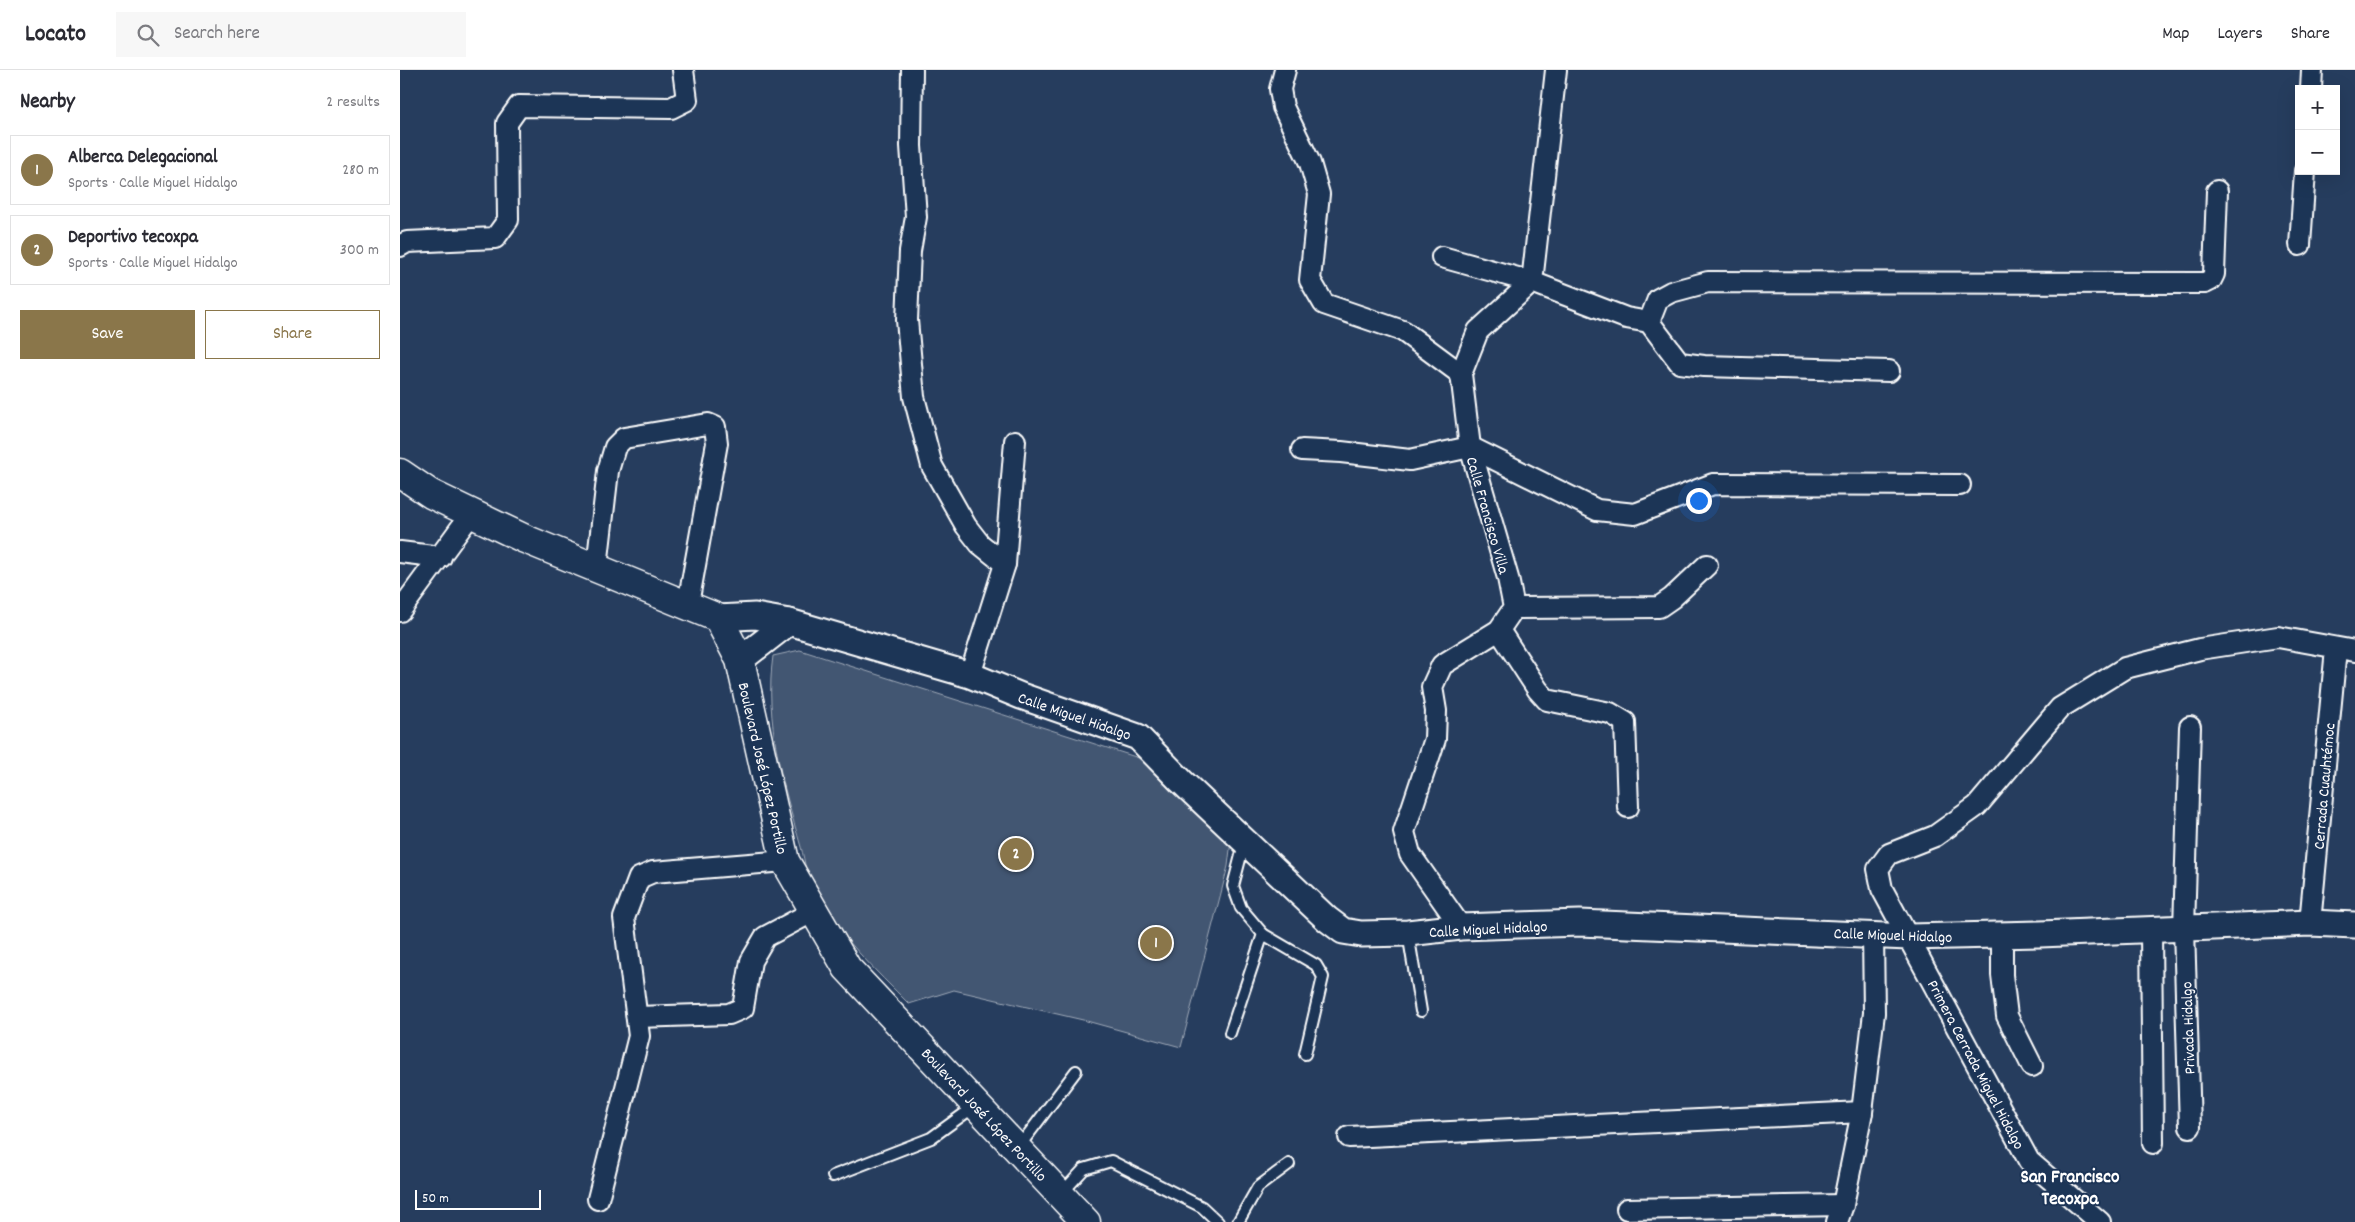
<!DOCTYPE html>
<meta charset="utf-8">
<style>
:root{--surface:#fff;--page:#f7f7f7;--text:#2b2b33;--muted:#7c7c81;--line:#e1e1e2;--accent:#8a764a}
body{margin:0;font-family:Dekko,sans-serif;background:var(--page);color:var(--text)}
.controls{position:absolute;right:15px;top:15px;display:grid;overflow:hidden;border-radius:0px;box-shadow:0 5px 20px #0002}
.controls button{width:45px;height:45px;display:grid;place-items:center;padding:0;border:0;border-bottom:1px solid var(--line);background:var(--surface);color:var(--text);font:25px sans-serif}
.scale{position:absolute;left:15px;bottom:12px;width:126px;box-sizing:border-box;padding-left:5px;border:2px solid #fff;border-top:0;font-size:14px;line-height:18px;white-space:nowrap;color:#fff;-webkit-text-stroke:4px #1d3557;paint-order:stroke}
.you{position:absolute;left:1298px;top:430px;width:18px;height:18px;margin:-12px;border:4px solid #fff;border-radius:50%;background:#1a73e8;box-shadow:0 0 0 8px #1a73e833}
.badge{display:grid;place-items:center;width:32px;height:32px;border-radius:50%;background:var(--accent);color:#fff;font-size:16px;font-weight:700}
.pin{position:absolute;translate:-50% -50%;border:2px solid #fff;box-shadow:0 1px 5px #0006}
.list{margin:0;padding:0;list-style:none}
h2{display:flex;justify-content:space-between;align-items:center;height:65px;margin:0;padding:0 20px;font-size:21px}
h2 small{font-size:16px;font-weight:400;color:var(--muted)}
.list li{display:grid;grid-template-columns:32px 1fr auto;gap:15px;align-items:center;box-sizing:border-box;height:70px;margin:0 10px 10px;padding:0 10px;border:1px solid var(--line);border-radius:0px}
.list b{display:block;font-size:19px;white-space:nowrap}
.list p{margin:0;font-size:16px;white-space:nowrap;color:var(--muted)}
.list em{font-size:16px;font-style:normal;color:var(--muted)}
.actions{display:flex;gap:10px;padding:15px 20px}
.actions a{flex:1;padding:11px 0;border:1px solid var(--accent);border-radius:0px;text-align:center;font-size:18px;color:var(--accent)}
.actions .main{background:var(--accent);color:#fff}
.icon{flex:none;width:28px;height:28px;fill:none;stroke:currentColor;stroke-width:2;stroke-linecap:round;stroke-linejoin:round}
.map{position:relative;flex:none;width:1955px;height:1152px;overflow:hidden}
header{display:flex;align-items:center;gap:30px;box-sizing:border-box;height:70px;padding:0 25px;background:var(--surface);border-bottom:1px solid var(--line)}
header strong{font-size:24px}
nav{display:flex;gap:28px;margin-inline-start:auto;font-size:18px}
.search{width:350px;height:45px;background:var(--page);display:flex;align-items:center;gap:12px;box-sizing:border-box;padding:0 18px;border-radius:0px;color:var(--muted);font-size:19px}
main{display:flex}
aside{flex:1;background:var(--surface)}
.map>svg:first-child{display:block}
.green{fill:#425672;stroke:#a0aab8}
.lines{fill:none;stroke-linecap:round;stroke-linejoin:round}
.service-casing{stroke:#fff;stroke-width:14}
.minor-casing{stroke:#fff;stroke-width:24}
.tertiary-casing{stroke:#fff;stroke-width:29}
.secondary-casing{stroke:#fff;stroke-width:31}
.service{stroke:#1d3557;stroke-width:10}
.minor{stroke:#1d3557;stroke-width:20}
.tertiary{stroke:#1d3557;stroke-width:25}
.secondary{stroke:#1d3557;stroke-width:28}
.labels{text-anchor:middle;stroke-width:4;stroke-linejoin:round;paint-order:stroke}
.street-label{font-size:16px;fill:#fff;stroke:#1d3557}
.quarter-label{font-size:19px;font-weight:bold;fill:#fff;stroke:#1d3557}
</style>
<header>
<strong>Locato</strong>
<div class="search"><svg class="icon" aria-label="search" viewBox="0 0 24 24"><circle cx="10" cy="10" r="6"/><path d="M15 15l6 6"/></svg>Search here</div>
<nav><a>Map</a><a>Layers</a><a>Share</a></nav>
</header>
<main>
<aside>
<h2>Nearby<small>2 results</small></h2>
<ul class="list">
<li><span class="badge">1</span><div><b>Alberca Delegacional</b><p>Sports · Calle Miguel Hidalgo</p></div><em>280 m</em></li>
<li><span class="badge">2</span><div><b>Deportivo tecoxpa</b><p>Sports · Calle Miguel Hidalgo</p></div><em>300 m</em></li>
</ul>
<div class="actions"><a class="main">Save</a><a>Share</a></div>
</aside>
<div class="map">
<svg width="1955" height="1152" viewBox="0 0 1955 1152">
<rect width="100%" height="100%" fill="#263d5e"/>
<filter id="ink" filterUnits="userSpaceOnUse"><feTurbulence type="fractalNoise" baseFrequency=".02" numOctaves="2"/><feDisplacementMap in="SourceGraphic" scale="10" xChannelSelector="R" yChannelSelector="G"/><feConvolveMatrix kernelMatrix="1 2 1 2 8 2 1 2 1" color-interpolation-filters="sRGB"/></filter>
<g filter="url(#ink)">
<path class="green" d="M 400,580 L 742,689 L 831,771 L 828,796 L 781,977 L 683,950 L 554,920 L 509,934 C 475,900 440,867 415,824 C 407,811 405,791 401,777 C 383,715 364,650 373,586 Z"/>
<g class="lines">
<g class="service-casing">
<g id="service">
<path d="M 844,774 L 833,816 L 841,838 L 863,864"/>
<path d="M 1008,863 L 1021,941"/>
<path d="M 830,963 L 863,864 L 916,895 L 923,907 L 905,984"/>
<path d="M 618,1078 L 676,1001"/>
<path d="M 433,1106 L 531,1068 L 575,1036"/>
<path d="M 661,1124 L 684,1099 L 711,1091 L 802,1137 L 818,1152"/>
<path d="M 838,1152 L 858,1117 L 889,1094"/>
</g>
</g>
<g class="minor-casing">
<g id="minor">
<path d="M 512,0 L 511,76 L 516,147 L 510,181 L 507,250 L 514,327 L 532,396 L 566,456 L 580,474 L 605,494 L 570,605"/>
<path d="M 885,0 L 880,19 L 883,37 L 910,93 L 919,124 L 910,210 L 924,234 L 1003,261 L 1061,304"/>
<path d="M 1911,19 L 1912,0"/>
<path d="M 1900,175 L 1905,101"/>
<path d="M 0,176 L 7,172 L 95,168 L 108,150 L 107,53 L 119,36 L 271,38 L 287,30 L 283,0"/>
<path d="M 1042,187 L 1132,212 L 1226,248 L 1249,252 L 1258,229 L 1271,222 L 1308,212 L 1805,213 L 1811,210 L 1814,204 L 1817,121"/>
<path d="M 1249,252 L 1280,293 L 1304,296 L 1489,301"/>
<path d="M 902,380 L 941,382 L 1010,390 L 1070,377 L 1197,440 L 1235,444 L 1313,414 L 1560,415"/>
<path d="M 0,482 L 41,487"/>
<path d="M 605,494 L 615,371"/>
<path d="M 197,497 L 208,401 L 215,377 L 224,368 L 308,354 L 315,357 L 317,373 L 288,534"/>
<path d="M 1114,538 L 1259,537 L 1272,528 L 1307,495"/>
<path d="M 0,541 L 71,444"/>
<path d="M 1099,560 L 1138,620 L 1147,630 L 1210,643 L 1225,652 L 1228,737"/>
<path d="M 1910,853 L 1936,579"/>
<path d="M 1061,857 L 1010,784 L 1004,762 L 1035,669 L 1036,641 L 1032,617 L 1042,595 L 1099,560 L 1114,538 L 1108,508 L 1070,377 L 1061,304 L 1078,261 L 1132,212 L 1156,0"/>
<path d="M 1751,859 L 1753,1073"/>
<path d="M 1602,865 L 1602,905 L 1607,946 L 1632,996"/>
<path d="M 237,947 L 329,944 L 343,938 L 351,891 L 365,867 L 414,841"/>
<path d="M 1790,1057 L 1784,859 L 1790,657"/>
<path d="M 949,1067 L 1462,1042"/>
<path d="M 198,1129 L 239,966 L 224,848 L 239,808 L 253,802 L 385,791"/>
<path d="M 1227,1139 L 1443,1135"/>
<path d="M 1437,1152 L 1443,1135 L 1462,1042 L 1474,943 L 1473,863"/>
<path d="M 1700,1152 L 1629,1091 L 1482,819 L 1478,799 L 1489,784 L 1535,766 L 1577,736 L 1660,638 L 1725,598 L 1800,579 L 1878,567 L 1955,581"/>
</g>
</g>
<g class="tertiary-casing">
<g id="tertiary">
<path d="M 318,548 L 355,546 L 389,552 L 570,605 L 621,626 L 738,667 L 781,711 L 927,849 L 943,861 L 961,864 L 1008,863 L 1061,857 L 1180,853 L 1509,867 L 1640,864 L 1910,853 L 1955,855"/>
<path d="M 340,590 L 389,552"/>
</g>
</g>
<g class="secondary-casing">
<path id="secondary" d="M 0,403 L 31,424 L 125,469 L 318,548 L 340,590 L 385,791 L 447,898 L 686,1152"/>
</g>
<use href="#service" class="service"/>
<use href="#minor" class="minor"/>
<use href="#tertiary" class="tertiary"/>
<use href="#secondary" class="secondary"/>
</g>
</g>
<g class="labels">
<g class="street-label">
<text transform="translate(1089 445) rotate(74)" y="6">Calle Francisco Villa</text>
<text transform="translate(675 645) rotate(19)" y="6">Calle Miguel Hidalgo</text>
<text transform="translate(364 698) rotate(77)" y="6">Boulevard José López Portillo</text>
<text transform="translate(1923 716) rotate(-85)" y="6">Cerrada Cuauhtémoc</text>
<text transform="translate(1088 858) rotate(-3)" y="6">Calle Miguel Hidalgo</text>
<text transform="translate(1493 864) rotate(2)" y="6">Calle Miguel Hidalgo</text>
<text transform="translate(1787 958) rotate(-92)" y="6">Privada Hidalgo</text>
<text transform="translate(1577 994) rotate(62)" y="6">Primera Cerrada Miguel Hidalgo</text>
<text transform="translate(585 1044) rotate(47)" y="6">Boulevard José López Portillo</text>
</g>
<g class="quarter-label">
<text x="1670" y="1112">San Francisco<tspan x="1670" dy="22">Tecoxpa</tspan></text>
</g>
</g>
</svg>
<div class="controls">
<button>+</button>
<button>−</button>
</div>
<div class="scale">50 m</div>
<div class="you"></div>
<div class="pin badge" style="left:756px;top:873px">1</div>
<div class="pin badge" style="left:616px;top:784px">2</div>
</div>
</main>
